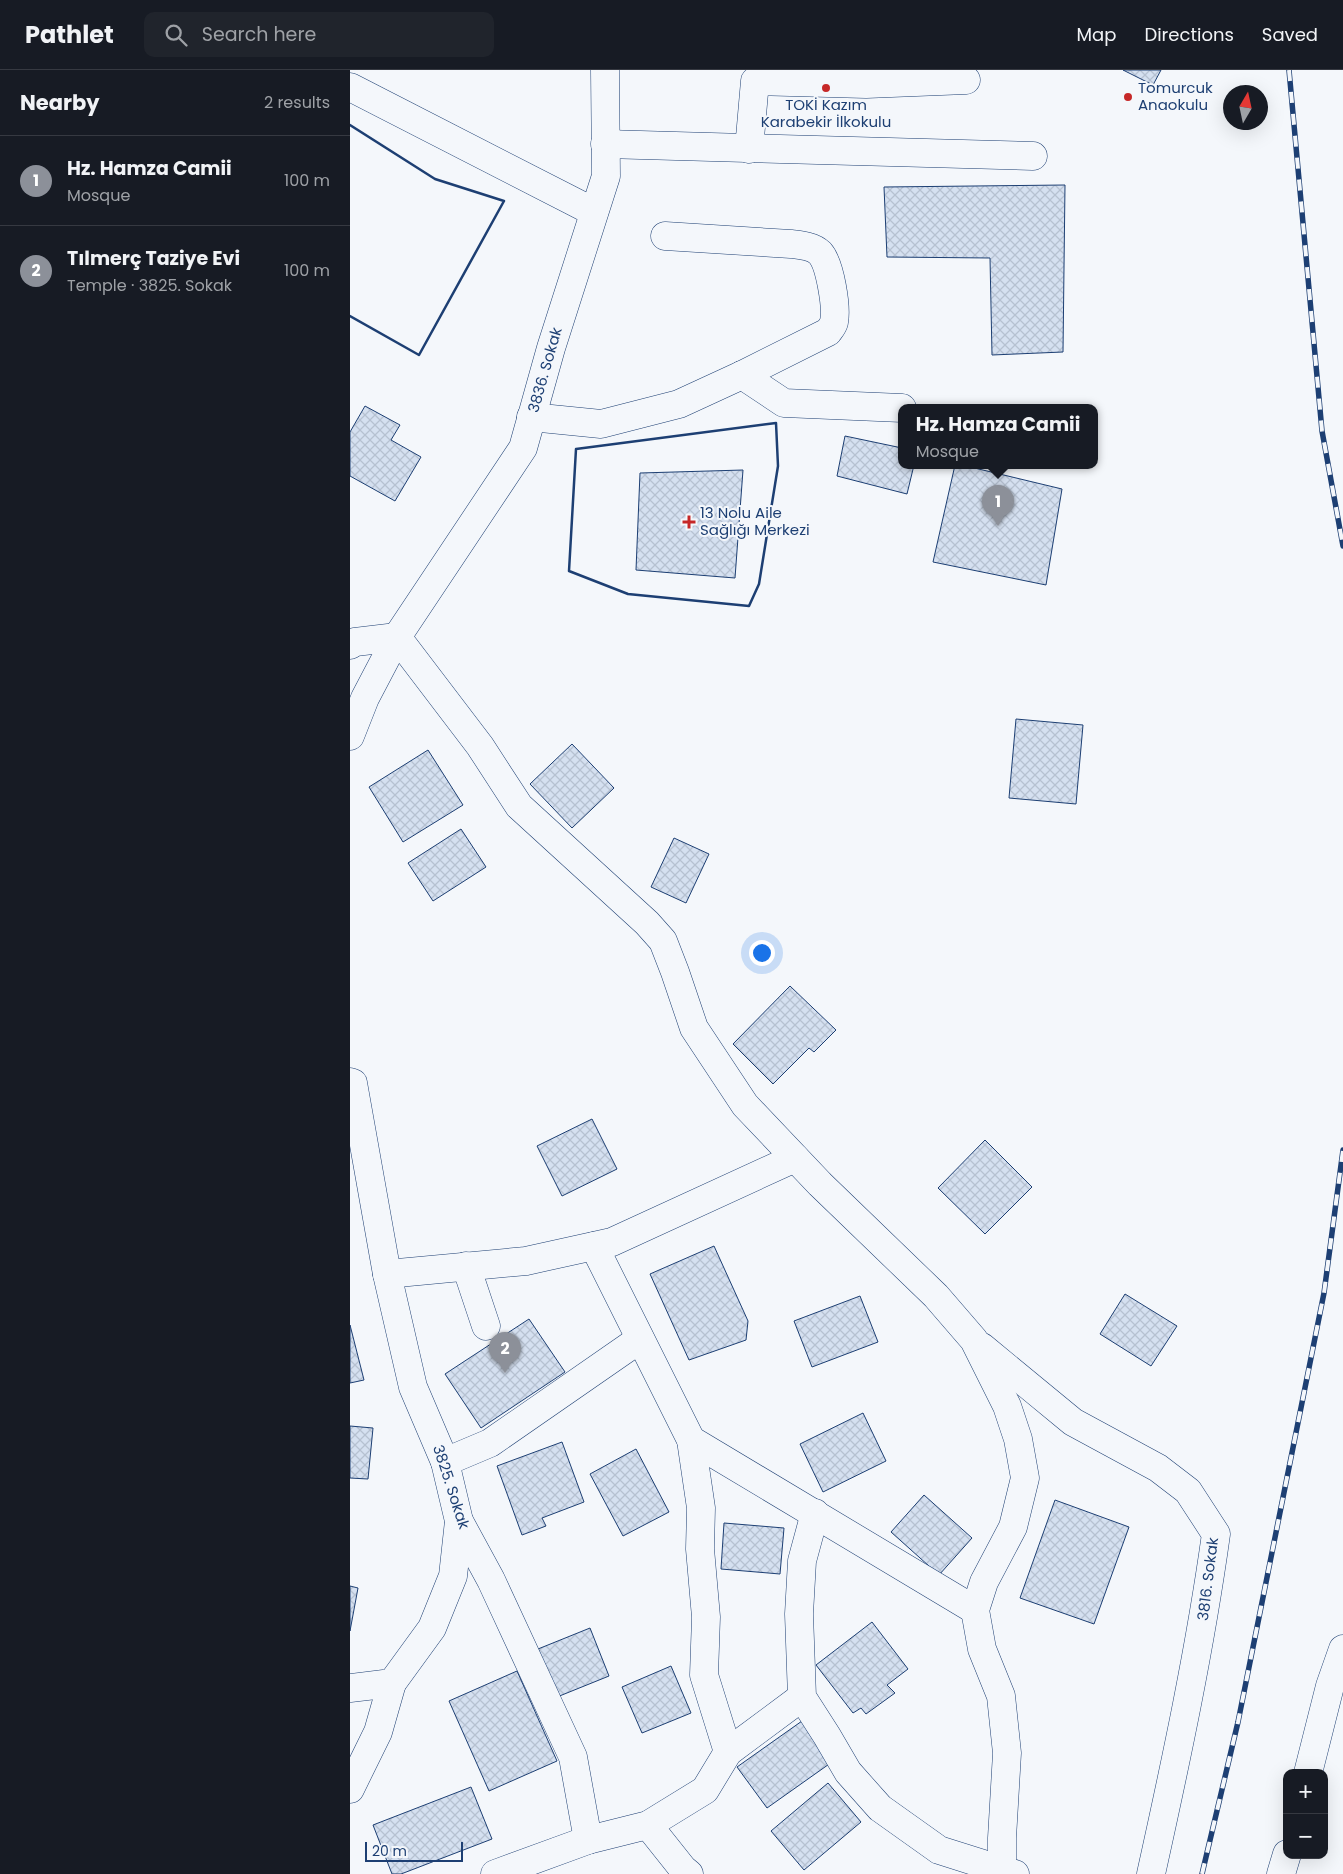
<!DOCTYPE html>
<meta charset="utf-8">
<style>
:root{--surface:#171b24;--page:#20242c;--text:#f1f3f6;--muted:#9ea1a6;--line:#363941;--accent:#8c9099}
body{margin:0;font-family:Poppins,sans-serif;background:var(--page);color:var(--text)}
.controls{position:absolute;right:15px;bottom:15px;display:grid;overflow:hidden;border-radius:10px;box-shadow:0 5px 20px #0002}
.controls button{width:45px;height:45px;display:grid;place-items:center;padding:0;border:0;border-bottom:1px solid var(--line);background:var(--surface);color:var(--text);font:25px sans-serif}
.compass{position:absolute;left:873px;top:15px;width:45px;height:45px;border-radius:50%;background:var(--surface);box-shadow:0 5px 20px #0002;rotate:9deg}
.scale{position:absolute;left:15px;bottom:12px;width:98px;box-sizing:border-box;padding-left:5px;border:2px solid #1d3f73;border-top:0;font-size:14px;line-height:18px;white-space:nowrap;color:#1d3f73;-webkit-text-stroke:4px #f4f7fb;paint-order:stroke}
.you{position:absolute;left:411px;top:882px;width:18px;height:18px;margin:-12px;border:4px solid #fff;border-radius:50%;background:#1a73e8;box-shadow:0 0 0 8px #1a73e833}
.badge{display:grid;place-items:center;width:32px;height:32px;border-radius:50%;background:var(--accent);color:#fff;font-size:16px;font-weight:700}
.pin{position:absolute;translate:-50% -41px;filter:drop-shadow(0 1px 2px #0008)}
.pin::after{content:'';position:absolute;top:26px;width:18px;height:15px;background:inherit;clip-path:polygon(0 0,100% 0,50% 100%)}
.popup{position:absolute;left:548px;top:334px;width:200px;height:65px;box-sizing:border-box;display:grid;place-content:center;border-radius:10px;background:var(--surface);filter:drop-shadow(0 1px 4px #0005);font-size:16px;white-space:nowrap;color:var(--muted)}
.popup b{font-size:19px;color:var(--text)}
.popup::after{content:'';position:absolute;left:50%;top:100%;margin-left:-10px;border:10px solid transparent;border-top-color:var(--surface)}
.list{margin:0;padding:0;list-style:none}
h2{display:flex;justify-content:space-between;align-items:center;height:65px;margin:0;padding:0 20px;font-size:21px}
h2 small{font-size:16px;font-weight:400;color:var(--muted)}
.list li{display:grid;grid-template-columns:32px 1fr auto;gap:15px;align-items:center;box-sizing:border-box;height:90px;padding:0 20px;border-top:1px solid var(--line)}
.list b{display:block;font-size:19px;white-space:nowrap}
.list p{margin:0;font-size:16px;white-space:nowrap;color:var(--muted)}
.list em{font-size:16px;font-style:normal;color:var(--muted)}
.icon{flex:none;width:28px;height:28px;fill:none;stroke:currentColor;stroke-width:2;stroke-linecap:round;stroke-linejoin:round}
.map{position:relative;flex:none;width:993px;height:1804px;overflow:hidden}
header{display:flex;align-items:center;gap:30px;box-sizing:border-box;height:70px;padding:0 25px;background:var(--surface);border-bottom:1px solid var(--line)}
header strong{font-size:24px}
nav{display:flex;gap:28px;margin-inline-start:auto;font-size:18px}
.search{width:350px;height:45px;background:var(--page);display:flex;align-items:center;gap:12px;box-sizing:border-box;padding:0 18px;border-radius:10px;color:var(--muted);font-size:19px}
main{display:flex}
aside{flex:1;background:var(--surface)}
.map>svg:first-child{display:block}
.building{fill:url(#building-cross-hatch);stroke:#1d3f73}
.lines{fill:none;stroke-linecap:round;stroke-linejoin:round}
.minor-casing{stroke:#1d3f73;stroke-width:29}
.minor{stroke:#f4f7fb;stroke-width:28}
.rail-casing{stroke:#1d3f73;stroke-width:5.5}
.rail{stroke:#f4f7fb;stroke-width:4;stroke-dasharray:11;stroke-linecap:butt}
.wall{stroke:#1d3f73;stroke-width:2.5}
.poi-dot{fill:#c62828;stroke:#f4f7fb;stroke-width:2}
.labels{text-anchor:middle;stroke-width:4;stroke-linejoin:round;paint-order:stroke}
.poi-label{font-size:15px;fill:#1d3f73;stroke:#f4f7fb;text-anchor:start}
.street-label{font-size:15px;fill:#1d3f73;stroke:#f4f7fb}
</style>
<header>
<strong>Pathlet</strong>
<div class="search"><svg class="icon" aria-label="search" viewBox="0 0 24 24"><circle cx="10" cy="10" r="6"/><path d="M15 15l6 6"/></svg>Search here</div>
<nav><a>Map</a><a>Directions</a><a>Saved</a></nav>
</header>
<main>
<aside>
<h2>Nearby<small>2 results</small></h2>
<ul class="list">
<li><span class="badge">1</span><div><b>Hz. Hamza Camii</b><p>Mosque</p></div><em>100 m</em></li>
<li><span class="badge">2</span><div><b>Tılmerç Taziye Evi</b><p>Temple · 3825. Sokak</p></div><em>100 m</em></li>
</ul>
</aside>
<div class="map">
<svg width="993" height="1804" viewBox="0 0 993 1804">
<defs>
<pattern id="building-cross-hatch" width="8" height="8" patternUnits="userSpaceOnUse" patternTransform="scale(1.25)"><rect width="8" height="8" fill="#d5e0f0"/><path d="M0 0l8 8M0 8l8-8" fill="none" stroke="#b6c1d1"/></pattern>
</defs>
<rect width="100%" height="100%" fill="#f4f7fb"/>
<g class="building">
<path d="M 773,0 L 811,0 L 803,15 Z"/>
<path d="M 715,115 L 713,282 L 642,285 L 640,188 L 537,187 L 534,117 Z"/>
<path d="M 15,336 L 50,355 L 41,370 L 71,387 L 45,431 L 0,406 L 0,362 Z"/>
<path d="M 495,366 L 552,378 L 552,395 L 564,395 L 557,424 L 487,406 Z"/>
<path d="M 605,395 L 612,395 L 712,419 L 696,515 L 583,492 Z"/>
<path d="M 393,400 L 385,508 L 286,500 L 290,403 Z"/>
<path d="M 666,649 L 733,655 L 726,734 L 659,728 Z"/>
<path d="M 222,674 L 264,718 L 222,758 L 180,714 Z"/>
<path d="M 78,680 L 113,735 L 53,772 L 19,717 Z"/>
<path d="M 111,759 L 136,797 L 83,831 L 58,793 Z"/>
<path d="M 324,768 L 359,784 L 336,833 L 301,817 Z"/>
<path d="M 440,916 L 486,960 L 464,982 L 459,978 L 423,1014 L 383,974 Z"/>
<path d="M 242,1049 L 267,1099 L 212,1126 L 187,1076 Z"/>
<path d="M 635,1070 L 682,1117 L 635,1164 L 588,1118 Z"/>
<path d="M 364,1176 L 398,1251 L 396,1270 L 339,1290 L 300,1204 Z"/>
<path d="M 775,1224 L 827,1256 L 801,1296 L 750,1264 Z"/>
<path d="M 510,1226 L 528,1272 L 462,1297 L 444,1251 Z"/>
<path d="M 179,1249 L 215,1302 L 131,1358 L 95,1304 Z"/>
<path d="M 0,1255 L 14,1310 L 0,1313 Z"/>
<path d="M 513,1343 L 536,1391 L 473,1422 L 450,1374 Z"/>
<path d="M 0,1356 L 23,1358 L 18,1409 L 0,1408 Z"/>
<path d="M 212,1372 L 234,1432 L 192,1448 L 196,1456 L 172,1465 L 147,1396 Z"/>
<path d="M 286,1379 L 319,1442 L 273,1466 L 240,1404 Z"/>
<path d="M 574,1425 L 622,1468 L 589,1505 L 541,1462 Z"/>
<path d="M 705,1430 L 779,1457 L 744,1554 L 670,1528 Z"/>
<path d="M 374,1453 L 434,1458 L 430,1504 L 371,1499 Z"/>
<path d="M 0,1516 L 8,1518 L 0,1561 Z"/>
<path d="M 522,1552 L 558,1599 L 537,1615 L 545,1623 L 516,1644 L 511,1638 L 503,1643 L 466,1595 Z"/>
<path d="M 240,1558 L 259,1606 L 207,1627 L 188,1579 Z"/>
<path d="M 321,1596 L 341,1643 L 292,1663 L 272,1617 Z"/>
<path d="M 167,1601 L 207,1691 L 139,1721 L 99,1631 Z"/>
<path d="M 452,1651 L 482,1692 L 417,1738 L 387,1697 Z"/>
<path d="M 478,1713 L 511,1752 L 454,1800 L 421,1761 Z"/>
<path d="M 121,1717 L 142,1769 L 51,1804 L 42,1804 L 23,1755 Z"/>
</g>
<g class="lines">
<g class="minor-casing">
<g id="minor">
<path d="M 0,17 L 244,142"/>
<path d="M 255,74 L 683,86"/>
<path d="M 399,79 L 405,11 L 516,14 L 616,10"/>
<path d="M 392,305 L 434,333 L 552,338"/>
<path d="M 181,347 L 251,354 L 329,334 L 392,305 L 478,262 C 481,258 483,256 484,252 C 487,237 480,194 470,183 C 463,176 450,175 441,174 L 315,166"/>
<path d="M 47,567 L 130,676 L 169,736 L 297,853 L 313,871 L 325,902 L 344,958 L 395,1035 L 470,1114 L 586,1226 L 624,1270 L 657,1336 L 668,1369 L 675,1408 L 663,1457 L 634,1512 L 625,1540 L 632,1579 L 651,1626 L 657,1683 L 652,1768 L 652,1804"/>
<path d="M 0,575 L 5,572 L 47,567"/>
<path d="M 0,666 L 15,628 L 47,567 L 173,378 L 201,278 L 256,106 L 255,0"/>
<path d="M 0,1012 L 3,1013 L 37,1204 L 63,1317 L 95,1392 L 109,1451 L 141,1510 L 223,1687 L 238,1770 L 145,1804"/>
<path d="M 244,1176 L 341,1370 L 351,1438 L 350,1479 L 356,1547 L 354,1605 L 378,1682"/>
<path d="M 116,1196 L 136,1256"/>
<path d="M 37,1204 L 176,1191 L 262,1172 L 445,1088"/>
<path d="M 632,1277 L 723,1352 L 808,1398 L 838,1421 L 866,1464 C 850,1579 826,1691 801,1804"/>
<path d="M 341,1370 L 625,1540"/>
<path d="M 95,1392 L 140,1373 L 290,1269"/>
<path d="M 465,1443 L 452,1491 L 449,1544 L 452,1627 L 477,1666 L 498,1702 L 530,1738 L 589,1780 L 665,1804"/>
<path d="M 0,1618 L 42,1613 L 82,1558 L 103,1506 L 109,1451"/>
<path d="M 958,1703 L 980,1616 L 993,1579"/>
<path d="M 0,1719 L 28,1662 L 42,1613"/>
<path d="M 298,1755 L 333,1799 L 339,1804"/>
<path d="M 238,1770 L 298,1755 L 355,1720 L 378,1682 L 452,1627"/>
<path d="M 931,1804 L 937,1784"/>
</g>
</g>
<use href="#minor" class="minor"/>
<g class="rail-casing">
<g id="rail">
<path d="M 939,0 L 972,361 L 993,476"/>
<path d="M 852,1804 L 888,1652 L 974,1223 L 993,1080"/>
</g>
</g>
<use href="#rail" class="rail"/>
<g class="wall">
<path d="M 0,55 L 85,109 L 154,131 L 69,285 L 0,246"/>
<path d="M 426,353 L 428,396 L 409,514 L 399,536 L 278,524 L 219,501 L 226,379 Z"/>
</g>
</g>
<g class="poi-dot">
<circle cx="476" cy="18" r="5"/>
<circle cx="778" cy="27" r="5"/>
<path d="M336.5 444.5h5v5h5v5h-5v5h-5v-5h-5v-5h5z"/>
</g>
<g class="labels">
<g class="poi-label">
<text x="788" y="23">Tomurcuk<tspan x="788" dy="17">Anaokulu</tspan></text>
<text x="476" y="40" text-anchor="middle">TOKİ Kazım<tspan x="476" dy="17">Karabekir İlkokulu</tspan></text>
<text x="350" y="448">13 Nolu Aile<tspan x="350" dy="17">Sağlığı Merkezi</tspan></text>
</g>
<g class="street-label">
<text transform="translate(195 300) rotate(-74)" y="5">3836. Sokak</text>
<text transform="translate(101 1417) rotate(72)" y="5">3825. Sokak</text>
<text transform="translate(858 1509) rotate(-83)" y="5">3816. Sokak</text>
</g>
</g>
</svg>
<div class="controls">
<button>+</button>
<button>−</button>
</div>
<svg class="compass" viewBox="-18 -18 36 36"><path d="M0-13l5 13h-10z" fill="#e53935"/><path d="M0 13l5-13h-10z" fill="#9ea1a6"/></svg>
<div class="scale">20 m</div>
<div class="you"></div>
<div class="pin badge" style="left:648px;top:456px">1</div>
<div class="popup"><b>Hz. Hamza Camii</b>Mosque</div>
<div class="pin badge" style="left:155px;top:1303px">2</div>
</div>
</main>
